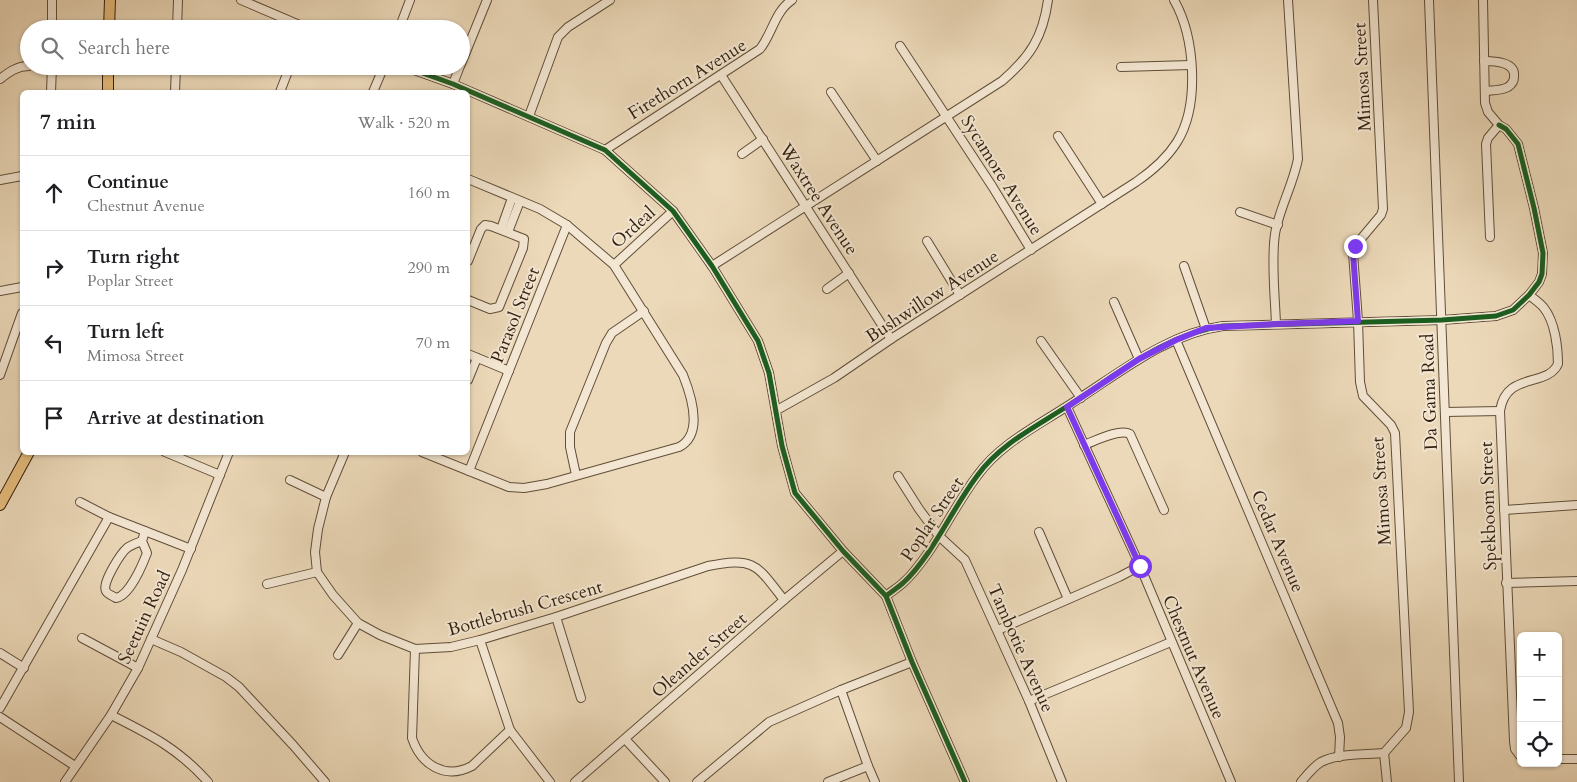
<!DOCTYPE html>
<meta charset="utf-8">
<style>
:root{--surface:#fff;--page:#f6f6f6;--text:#202124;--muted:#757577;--line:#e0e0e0}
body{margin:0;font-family:Cardo,serif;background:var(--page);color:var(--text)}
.controls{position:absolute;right:15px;bottom:15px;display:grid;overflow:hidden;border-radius:8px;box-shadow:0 1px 4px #0004}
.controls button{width:45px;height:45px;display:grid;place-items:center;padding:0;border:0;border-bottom:1px solid var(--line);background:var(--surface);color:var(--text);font:25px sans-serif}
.stop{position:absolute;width:15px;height:15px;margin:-11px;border:4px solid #7c3aed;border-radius:50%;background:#fff}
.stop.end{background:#7c3aed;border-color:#fff;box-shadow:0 1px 5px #0008}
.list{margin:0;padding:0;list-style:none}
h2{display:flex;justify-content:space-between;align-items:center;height:65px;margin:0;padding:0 20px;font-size:21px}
h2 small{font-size:16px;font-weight:400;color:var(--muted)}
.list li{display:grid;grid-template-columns:32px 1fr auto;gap:15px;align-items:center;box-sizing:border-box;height:75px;padding:0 20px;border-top:1px solid var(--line)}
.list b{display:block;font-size:19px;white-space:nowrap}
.list p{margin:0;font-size:16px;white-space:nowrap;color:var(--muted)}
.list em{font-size:16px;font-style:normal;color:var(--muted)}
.icon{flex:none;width:28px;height:28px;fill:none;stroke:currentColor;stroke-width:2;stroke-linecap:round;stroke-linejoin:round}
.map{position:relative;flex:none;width:1577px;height:782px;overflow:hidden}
.search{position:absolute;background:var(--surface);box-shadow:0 1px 4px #0004;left:20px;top:20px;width:450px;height:55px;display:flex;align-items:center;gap:12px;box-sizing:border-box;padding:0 18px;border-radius:28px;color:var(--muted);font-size:19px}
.panel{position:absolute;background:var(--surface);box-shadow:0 1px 4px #0004;left:20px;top:90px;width:450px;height:365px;border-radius:8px}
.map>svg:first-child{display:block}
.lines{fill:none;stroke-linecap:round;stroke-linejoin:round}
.minor-casing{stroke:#604e38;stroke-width:10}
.major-casing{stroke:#311f0d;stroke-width:12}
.minor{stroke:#f3e6d2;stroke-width:8}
.major{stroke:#e6bc7c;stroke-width:10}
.cycleway-casing{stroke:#f3e6d2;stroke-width:8}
.cycleway{stroke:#1b5e20;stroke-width:5}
.route{stroke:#7c3aed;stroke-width:6}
.labels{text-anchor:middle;stroke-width:4;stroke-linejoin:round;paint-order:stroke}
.street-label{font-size:18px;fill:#311f0d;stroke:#f3e6d2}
</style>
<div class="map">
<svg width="1577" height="782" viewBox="0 0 1577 782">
<rect width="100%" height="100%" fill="#ecd9b9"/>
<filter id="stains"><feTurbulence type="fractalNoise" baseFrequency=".004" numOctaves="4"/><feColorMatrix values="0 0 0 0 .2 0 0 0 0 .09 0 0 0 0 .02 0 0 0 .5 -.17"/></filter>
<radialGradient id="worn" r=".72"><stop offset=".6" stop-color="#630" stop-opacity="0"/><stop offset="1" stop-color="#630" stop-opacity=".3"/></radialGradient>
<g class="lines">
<g class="minor-casing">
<g id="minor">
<path d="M 241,0 L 309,29"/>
<path d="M 1373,0 L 1383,209 L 1381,215 L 1355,246 L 1353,253 L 1358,321 L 1360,382 L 1363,396 L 1391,425 L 1395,433 L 1409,712 L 1406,728 L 1384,753"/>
<path d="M 1429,0 L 1459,782"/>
<path d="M 1483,0 L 1485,103 L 1488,112 L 1499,125 L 1488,138 L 1486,144 L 1490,237"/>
<path d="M 52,29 L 52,0"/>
<path d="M 177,29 L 178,0"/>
<path d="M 399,29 L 410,0"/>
<path d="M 900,46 L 992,186 L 1031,250"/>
<path d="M 1484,61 C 1495,61 1516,62 1514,77 C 1514,81 1511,85 1508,87 C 1501,91 1492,90 1485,91"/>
<path d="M 461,64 L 487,0"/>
<path d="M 35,66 L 52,67"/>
<path d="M 403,66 L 453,84 L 605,150 L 673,211 L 712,266 L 758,341 L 769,373 L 782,446 L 795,493 L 843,551 L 886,596 L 912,662 L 965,782"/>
<path d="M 1121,67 L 1191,65"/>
<path d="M 721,75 L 891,339"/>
<path d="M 0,79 C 9,72 17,66 29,66"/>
<path d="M 453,84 L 460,66"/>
<path d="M 51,92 L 52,66"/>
<path d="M 175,92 L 176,66"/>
<path d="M 280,92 L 290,66"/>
<path d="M 373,92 L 384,66"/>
<path d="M 831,92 L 877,161"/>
<path d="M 529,116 L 558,37 L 568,27 L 610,0"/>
<path d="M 1058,136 L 1102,204"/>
<path d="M 605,150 L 760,49 C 772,34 775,11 792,0"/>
<path d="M 742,154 L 763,139"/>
<path d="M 0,180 L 22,176"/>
<path d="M 1240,212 L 1278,225"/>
<path d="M 501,229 L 512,198"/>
<path d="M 508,232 L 520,201"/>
<path d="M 927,241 L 960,295"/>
<path d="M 468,261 L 481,229 L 485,225 L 491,226 L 524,239 L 523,248 L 499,307 L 490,309 L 468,300"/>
<path d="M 614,265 L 673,211"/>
<path d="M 712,266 L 1002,81 C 1030,57 1043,37 1048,0"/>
<path d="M 1184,266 L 1206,329"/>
<path d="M 827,289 L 849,273"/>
<path d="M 0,291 L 22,287"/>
<path d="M 1114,302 L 1139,359"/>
<path d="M 1276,324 C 1275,296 1271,261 1275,234 C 1279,209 1293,185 1298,159 L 1288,0"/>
<path d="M 1176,340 L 1338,723 L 1340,737 L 1339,757"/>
<path d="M 1041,341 L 1081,398"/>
<path d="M 468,354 L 509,371"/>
<path d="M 0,375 L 22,313"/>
<path d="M 468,380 L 477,358"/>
<path d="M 1067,407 L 1140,566 L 1231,782"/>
<path d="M 777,410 L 834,378 L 891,339 L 1136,182 C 1152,171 1167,158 1177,142 C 1200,105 1195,37 1174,0"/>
<path d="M 1445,412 L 1500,411"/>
<path d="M 1084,445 C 1095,441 1120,428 1130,434 L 1164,510"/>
<path d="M 165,452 L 220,475"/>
<path d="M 345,452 L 326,497 L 318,529 L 315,552 L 317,572 L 333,595 L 358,623 L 380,635 L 415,649 L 451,647 L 480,640 L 556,617 L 708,566 C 755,557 756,564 784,600"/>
<path d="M 422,452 L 509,487 L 524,488 L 547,484 L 679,447 C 704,434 691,395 683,375 L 614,265 L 567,225 L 540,209 L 468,179"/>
<path d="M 469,471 L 567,225"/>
<path d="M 576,475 L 570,447 L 570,432 L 606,343 L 612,333 L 644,311"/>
<path d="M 898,476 L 919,509 L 939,536 L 965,560 L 1029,701 L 1062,782"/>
<path d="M 290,480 L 326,497"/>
<path d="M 80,502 L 109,517 L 191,549"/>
<path d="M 1504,510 L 1577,505"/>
<path d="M 1039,532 L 1068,599"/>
<path d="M 142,541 C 137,543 131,545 127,548 C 121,553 101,584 106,591 C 107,594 113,596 116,598 C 129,596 142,566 147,553 L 142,541 L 145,531"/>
<path d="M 1506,583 L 1577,581"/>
<path d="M 267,584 L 317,572"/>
<path d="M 886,596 C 892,591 899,587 904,582 C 913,574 921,563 928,553 C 945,528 959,500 977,476 C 999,445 1035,427 1066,407 C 1116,376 1164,334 1223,326 L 1442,320 L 1496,316 L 1513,310 L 1529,295 L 1539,282 L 1542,274 L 1543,253 L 1534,208 L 1518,144 L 1506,129 L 1499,125"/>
<path d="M 556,617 L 581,698"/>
<path d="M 998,630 L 1119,577 L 1140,566"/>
<path d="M 82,638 L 138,668"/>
<path d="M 151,639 L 181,652 L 226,677 L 239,687 L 293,745 L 325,782"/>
<path d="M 480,640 L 510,730 L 550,782"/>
<path d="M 415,649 L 412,738 C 421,765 445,780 472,766 L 510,730"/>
<path d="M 0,653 L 24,668"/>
<path d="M 338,655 L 358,623"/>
<path d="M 841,690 L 868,766 L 875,782"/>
<path d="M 1029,701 L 1171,642"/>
<path d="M 0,708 L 109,517"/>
<path d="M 111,715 C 149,734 179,749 208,782"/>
<path d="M 0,717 L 75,766"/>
<path d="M 625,739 L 665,782"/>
<path d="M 1384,753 L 1387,782"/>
<path d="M 1521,757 L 1515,749 L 1514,741 L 1500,411 C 1506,371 1547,388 1558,364 C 1558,347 1555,322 1544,308 C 1540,303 1534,299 1529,295"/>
<path d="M 1558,759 L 1577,759"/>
<path d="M 65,782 L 111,715 L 138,668 L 182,570 L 229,452"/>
<path d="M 575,782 L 784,600 L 843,551"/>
<path d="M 697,782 L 769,722 L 841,690 L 912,662"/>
<path d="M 828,782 L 868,766"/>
<path d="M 1301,782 C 1307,775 1313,767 1321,762 C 1339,753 1364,755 1384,753"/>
</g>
</g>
<g class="major-casing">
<g id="major">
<path d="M 109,29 L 110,0"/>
<path d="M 108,92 L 108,66"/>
<path d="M 0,505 L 29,452"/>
</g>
</g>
<use href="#minor" class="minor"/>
<use href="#major" class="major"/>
<g class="cycleway-casing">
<g id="cycleway">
<path d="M 403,66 L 453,84 L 605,150 L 673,211 L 712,266 L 758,341 L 769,373 L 782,446 L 795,493 L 843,551 L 886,596 L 912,662 L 965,782"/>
<path d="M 886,596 C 892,591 899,587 904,582 C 913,574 921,563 928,553 C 945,528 959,500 977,476 C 999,445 1035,427 1066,407 C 1116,376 1164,334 1223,326 L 1442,320 L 1496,316 L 1513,310 L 1529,295 L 1539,282 L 1542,274 L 1543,253 L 1534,208 L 1518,144 L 1506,129 L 1499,125"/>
</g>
</g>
<use href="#cycleway" class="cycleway"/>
</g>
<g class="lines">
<path class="route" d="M 1140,566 L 1067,407 L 1139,359 L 1176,340 L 1206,328 L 1276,324 L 1358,321 L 1353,253 L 1355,246"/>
</g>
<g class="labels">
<g class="street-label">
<text transform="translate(1362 77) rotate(-93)" y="6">Mimosa Street</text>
<text transform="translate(687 79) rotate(-32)" y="6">Firethorn Avenue</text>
<text transform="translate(1002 175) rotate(58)" y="6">Sycamore Avenue</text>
<text transform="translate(819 199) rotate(57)" y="6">Waxtree Avenue</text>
<text transform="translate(633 227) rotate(-42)" y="6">Ordeal</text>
<text transform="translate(932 296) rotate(-33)" y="6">Bushwillow Avenue</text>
<text transform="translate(515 315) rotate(-68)" y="6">Parasol Street</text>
<text transform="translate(1429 392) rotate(-92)" y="6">Da Gama Road</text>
<text transform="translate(1381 491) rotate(-94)" y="6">Mimosa Street</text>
<text transform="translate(1488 506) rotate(-92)" y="6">Spekboom Street</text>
<text transform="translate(932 519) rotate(-56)" y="6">Poplar Street</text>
<text transform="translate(1278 541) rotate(67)" y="6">Cedar Avenue</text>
<text transform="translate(525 608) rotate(-16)" y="6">Bottlebrush Crescent</text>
<text transform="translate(144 617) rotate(-65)" y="6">Seetuin Road</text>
<text transform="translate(1021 648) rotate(66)" y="6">Tambotie Avenue</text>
<text transform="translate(699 655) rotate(-41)" y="6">Oleander Street</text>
<text transform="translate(1194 657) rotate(67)" y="6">Chestnut Avenue</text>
</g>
</g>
<rect width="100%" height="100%" filter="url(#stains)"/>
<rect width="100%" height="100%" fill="url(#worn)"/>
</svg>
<div class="controls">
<button>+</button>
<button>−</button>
<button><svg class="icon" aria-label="locate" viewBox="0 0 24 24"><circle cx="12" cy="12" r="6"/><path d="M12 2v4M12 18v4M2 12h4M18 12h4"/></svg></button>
</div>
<div class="stop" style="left:1140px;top:566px"></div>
<div class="stop end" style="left:1355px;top:246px"></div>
<div class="search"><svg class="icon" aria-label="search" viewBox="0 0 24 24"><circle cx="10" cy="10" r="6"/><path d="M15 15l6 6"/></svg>Search here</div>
<section class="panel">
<h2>7 min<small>Walk · 520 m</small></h2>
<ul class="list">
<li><svg class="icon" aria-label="ahead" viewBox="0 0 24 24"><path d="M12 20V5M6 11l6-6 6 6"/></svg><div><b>Continue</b><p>Chestnut Avenue</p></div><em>160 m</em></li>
<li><svg class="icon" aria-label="right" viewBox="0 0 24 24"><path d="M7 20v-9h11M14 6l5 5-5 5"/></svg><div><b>Turn right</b><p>Poplar Street</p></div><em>290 m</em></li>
<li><svg class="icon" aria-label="left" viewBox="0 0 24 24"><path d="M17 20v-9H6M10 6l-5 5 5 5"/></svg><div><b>Turn left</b><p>Mimosa Street</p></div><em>70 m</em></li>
<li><svg class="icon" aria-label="arrive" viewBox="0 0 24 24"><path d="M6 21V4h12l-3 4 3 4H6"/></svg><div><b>Arrive at destination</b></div></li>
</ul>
</section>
</div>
